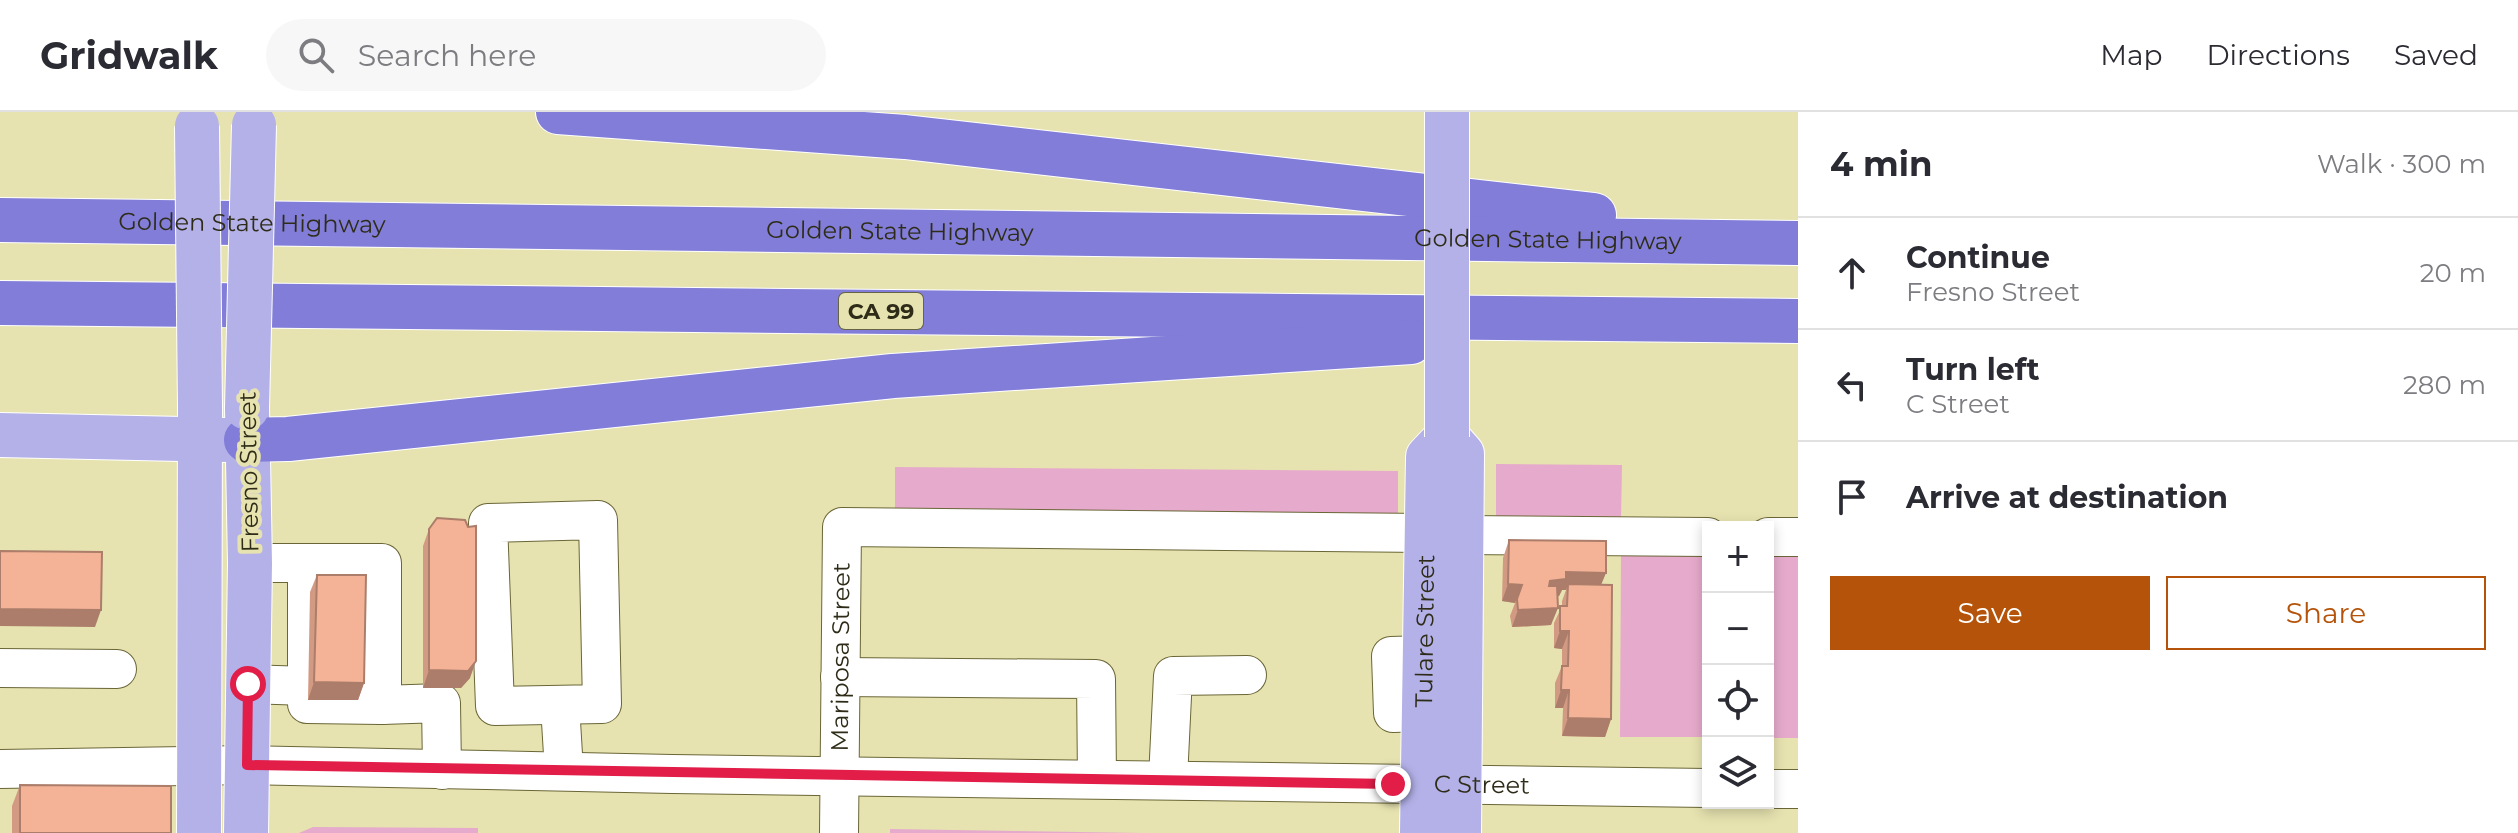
<!DOCTYPE html>
<meta charset="utf-8">
<style>
:root{--surface:#fff;--page:#f7f7f7;--text:#2b2b33;--muted:#7c7c81;--line:#e1e1e2;--accent:#b45309}
body{margin:0;font-family:Montserrat,sans-serif;background:var(--page);color:var(--text)}
.controls{position:absolute;right:24px;bottom:24px;display:grid;overflow:hidden;border-radius:0px;box-shadow:0 4px 12px #0003}
.controls button{width:72px;height:72px;display:grid;place-items:center;padding:0;border:0;border-bottom:2px solid var(--line);background:var(--surface);color:var(--text);font:40px sans-serif}
.stop{position:absolute;width:24px;height:24px;margin:-18px;border:6px solid #e11d48;border-radius:50%;background:#fff}
.stop.end{background:#e11d48;border-color:#fff;box-shadow:0 2px 8px #0008}
.list{margin:0;padding:0;list-style:none}
h2{display:flex;justify-content:space-between;align-items:center;height:104px;margin:0;padding:0 32px;font-size:34px}
h2 small{font-size:26px;font-weight:400;color:var(--muted)}
.list li{display:grid;grid-template-columns:52px 1fr auto;gap:24px;align-items:center;box-sizing:border-box;height:112px;padding:0 32px;border-top:2px solid var(--line)}
.list b{display:block;font-size:30px;white-space:nowrap}
.list p{margin:0;font-size:26px;white-space:nowrap;color:var(--muted)}
.list em{font-size:26px;font-style:normal;color:var(--muted)}
.actions{display:flex;gap:16px;padding:24px 32px}
.actions a{flex:1;padding:18px 0;border:2px solid var(--accent);border-radius:0px;text-align:center;font-size:28px;color:var(--accent)}
.actions .main{background:var(--accent);color:#fff}
.icon{flex:none;width:44px;height:44px;fill:none;stroke:currentColor;stroke-width:2;stroke-linecap:round;stroke-linejoin:round}
.map{position:relative;flex:none;width:1798px;height:721px;overflow:hidden}
header{display:flex;align-items:center;gap:48px;box-sizing:border-box;height:112px;padding:0 40px;background:var(--surface);border-bottom:2px solid var(--line)}
header strong{font-size:38px}
nav{display:flex;gap:44px;margin-inline-start:auto;font-size:28px}
.search{width:560px;height:72px;background:var(--page);display:flex;align-items:center;gap:20px;box-sizing:border-box;padding:0 28px;border-radius:44px;color:var(--muted);font-size:30px}
main{display:flex}
aside{flex:1;background:var(--surface)}
.map>svg:first-child{display:block}
.green{fill:#e6aacc}
.lines{fill:none;stroke-linecap:round;stroke-linejoin:round}
.minor-casing{stroke:#6a6637;stroke-width:40}
.major-casing{stroke:#fff;stroke-width:46}
.highway-casing{stroke:#fff;stroke-width:46}
.minor{stroke:#fff;stroke-width:38}
.major{stroke:#b3b1e8;stroke-width:44}
.highway{stroke:#817dd8;stroke-width:44}
.major-bridge-casing{stroke:#fff;stroke-width:46;stroke-linecap:butt}
.major-bridge{stroke:#b3b1e8;stroke-width:44}
.wall{fill:#d29a82}
.shaded-wall{fill:#ab7d6a}
.building{fill:#f4b397;stroke:#ab7d6a;stroke-width:2}
.route{stroke:#e11d48;stroke-width:10}
.labels{text-anchor:middle;stroke-width:8;stroke-linejoin:round;paint-order:stroke}
.shield{fill:#e7e3b0;stroke:#666346;stroke-width:2}
.shield-label{font-size:22px;font-weight:bold;fill:#2e2c18}
.street-label{font-size:24px;fill:#2e2c18;stroke:#e7e3b0}
</style>
<header>
<strong>Gridwalk</strong>
<div class="search"><svg class="icon" aria-label="search" viewBox="0 0 24 24"><circle cx="10" cy="10" r="6"/><path d="M15 15l6 6"/></svg>Search here</div>
<nav><a>Map</a><a>Directions</a><a>Saved</a></nav>
</header>
<main>
<div class="map">
<svg width="1798" height="721" viewBox="0 0 1798 721">
<rect width="100%" height="100%" fill="#e7e3b0"/>
<g class="green">
<path d="M 1496,352 L 1622,353 L 1621,409 L 1496,408 Z"/>
<path d="M 895,355 L 1398,359 L 1398,410 L 895,405 Z"/>
<path d="M 1621,435 L 1708,436 L 1708,625 L 1620,625 Z"/>
<path d="M 1768,436 L 1798,437 L 1798,626 L 1768,626 Z"/>
<path d="M 313,715 L 478,716 L 478,721 L 299,721 Z"/>
<path d="M 890,717 L 1143,721 L 890,721 Z"/>
</g>
<g class="lines">
<g class="minor-casing">
<g id="minor">
<path d="M 598,408 L 602,592 L 495,594 L 488,411 Z"/>
<path d="M 1461,423 L 1708,425"/>
<path d="M 1768,425 L 1798,425"/>
<path d="M 250,451 L 382,451 L 382,593 L 441,591 L 442,658"/>
<path d="M 307,453 L 307,592 L 382,593"/>
<path d="M 0,556 L 117,557"/>
<path d="M 840,565 L 1096,567 L 1097,666"/>
<path d="M 248,572 L 307,574"/>
<path d="M 560,593 L 564,659"/>
<path d="M 1424,600 L 1393,601 L 1391,544 L 1425,543"/>
<path id="s1" d="M 0,657 L 247,653 L 672,662 L 1708,676"/>
<path d="M 1168,667 L 1173,564 L 1247,563"/>
<path d="M 1768,677 L 1798,677"/>
<path id="s2" d="M 839,721 L 842,415 L 1426,421"/>
</g>
</g>
<g class="major-casing">
<g id="major">
<path d="M 0,323 L 228,328"/>
<path d="M 199,721 L 200,296"/>
<path d="M 246,721 L 250,451 L 247,296"/>
<path id="s3" d="M 1422,721 L 1428,345 L 1447,325 L 1462,342 L 1459,721"/>
</g>
</g>
<g class="highway-casing">
<g id="highway">
<path d="M 558,0 L 905,25 L 1594,103"/>
<path id="s4" d="M 0,108 L 1798,131"/>
<path d="M 0,191 L 1798,209"/>
<path d="M 246,328 L 288,327 L 893,264 L 1411,230"/>
</g>
</g>
<use href="#minor" class="minor"/>
<use href="#major" class="major"/>
<use href="#highway" class="highway"/>
<g class="major-bridge-casing">
<g id="major-bridge">
<path d="M 197,14 L 200,296"/>
<path d="M 247,296 L 254,13"/>
<path d="M 1447,325 L 1447,0"/>
</g>
</g>
<use href="#major-bridge" class="major-bridge"/>
</g>
<g class="wall">
<path d="M 429,417 L 470,566 L 461,576 L 423,576 L 423,434 Z"/>
<path d="M 1509,428 L 1601,473 L 1611,607 L 1605,625 L 1562,624 L 1563,596 L 1555,596 L 1555,571 L 1562,554 L 1562,537 L 1554,536 L 1554,511 L 1562,494 L 1562,489 L 1566,478 L 1562,478 L 1559,484 L 1557,484 L 1551,513 L 1512,515 L 1510,504 L 1515,491 L 1502,489 L 1503,446 Z"/>
<path d="M 317,463 L 364,571 L 358,588 L 308,588 L 310,480 Z"/>
<path d="M 20,673 L 171,721 L 12,721 L 12,694 Z"/>
</g>
<g class="shaded-wall">
<path d="M 1566,460 L 1606,461 L 1599,478 L 1568,472 L 1566,478 L 1562,478 L 1559,484 L 1544,486 L 1550,469 Z"/>
<path d="M 1508,472 L 1522,473 L 1515,491 L 1502,489 Z"/>
<path d="M 1558,496 L 1551,513 L 1512,515 L 1518,498 Z"/>
<path d="M 0,497 L 101,498 L 95,515 L 0,514 Z"/>
<path d="M 1560,519 L 1569,519 L 1562,537 L 1554,536 Z"/>
<path d="M 476,549 L 470,566 L 461,576 L 423,576 L 429,558 Z"/>
<path d="M 314,570 L 364,571 L 358,588 L 308,588 Z"/>
<path d="M 1561,578 L 1569,578 L 1563,596 L 1555,596 Z"/>
<path d="M 1568,606 L 1611,607 L 1605,625 L 1562,624 Z"/>
</g>
<g class="building">
<path d="M 437,406 L 465,408 L 468,415 L 476,414 L 476,549 L 468,559 L 429,558 L 429,417 Z"/>
<path d="M 1509,428 L 1606,429 L 1606,461 L 1566,460 L 1566,467 L 1550,469 L 1549,474 L 1557,474 L 1558,496 L 1518,498 L 1517,487 L 1522,473 L 1508,472 Z"/>
<path d="M 0,439 L 102,440 L 101,498 L 0,497 Z"/>
<path d="M 317,463 L 366,463 L 364,571 L 314,570 Z"/>
<path d="M 1568,472 L 1612,473 L 1611,607 L 1568,606 L 1569,578 L 1561,578 L 1562,554 L 1568,554 L 1569,519 L 1560,519 L 1560,494 L 1567,494 Z"/>
<path d="M 20,673 L 171,674 L 171,721 L 20,721 Z"/>
</g>
<g class="lines">
<path class="route" d="M 248,572 L 247,653 L 1393,672"/>
</g>
<g class="labels">
<rect class="shield" x="839" y="181" width="84" height="36" rx="6"/>
<g class="shield-label">
<text x="881" y="207">CA 99</text>
</g>
<g class="street-label">
<text dy="8" stroke="none"><textPath href="#s4" startOffset="252">Golden State Highway</textPath></text>
<text dy="8" stroke="none"><textPath href="#s4" startOffset="900">Golden State Highway</textPath></text>
<text dy="8" stroke="none"><textPath href="#s4" startOffset="1548">Golden State Highway</textPath></text>
<text transform="translate(249 360) rotate(-91)" y="8">Fresno Street</text>
<text dy="8" stroke="none"><textPath href="#s3" startOffset="202">Tulare Street</textPath></text>
<text dy="8" stroke="none"><textPath href="#s2" startOffset="176">Mariposa Street</textPath></text>
<text dy="8" stroke="none"><textPath href="#s1" startOffset="1482">C Street</textPath></text>
</g>
</g>
</svg>
<div class="controls">
<button>+</button>
<button>−</button>
<button><svg class="icon" aria-label="locate" viewBox="0 0 24 24"><circle cx="12" cy="12" r="6"/><path d="M12 2v4M12 18v4M2 12h4M18 12h4"/></svg></button>
<button><svg class="icon" aria-label="layers" viewBox="0 0 24 24"><path d="M12 4l9 5-9 5-9-5zM3 14l9 5 9-5"/></svg></button>
</div>
<div class="stop" style="left:248px;top:572px"></div>
<div class="stop end" style="left:1393px;top:672px"></div>
</div>
<aside>
<h2>4 min<small>Walk · 300 m</small></h2>
<ul class="list">
<li><svg class="icon" aria-label="ahead" viewBox="0 0 24 24"><path d="M12 20V5M6 11l6-6 6 6"/></svg><div><b>Continue</b><p>Fresno Street</p></div><em>20 m</em></li>
<li><svg class="icon" aria-label="left" viewBox="0 0 24 24"><path d="M17 20v-9H6M10 6l-5 5 5 5"/></svg><div><b>Turn left</b><p>C Street</p></div><em>280 m</em></li>
<li><svg class="icon" aria-label="arrive" viewBox="0 0 24 24"><path d="M6 21V4h12l-3 4 3 4H6"/></svg><div><b>Arrive at destination</b></div></li>
</ul>
<div class="actions"><a class="main">Save</a><a>Share</a></div>
</aside>
</main>
